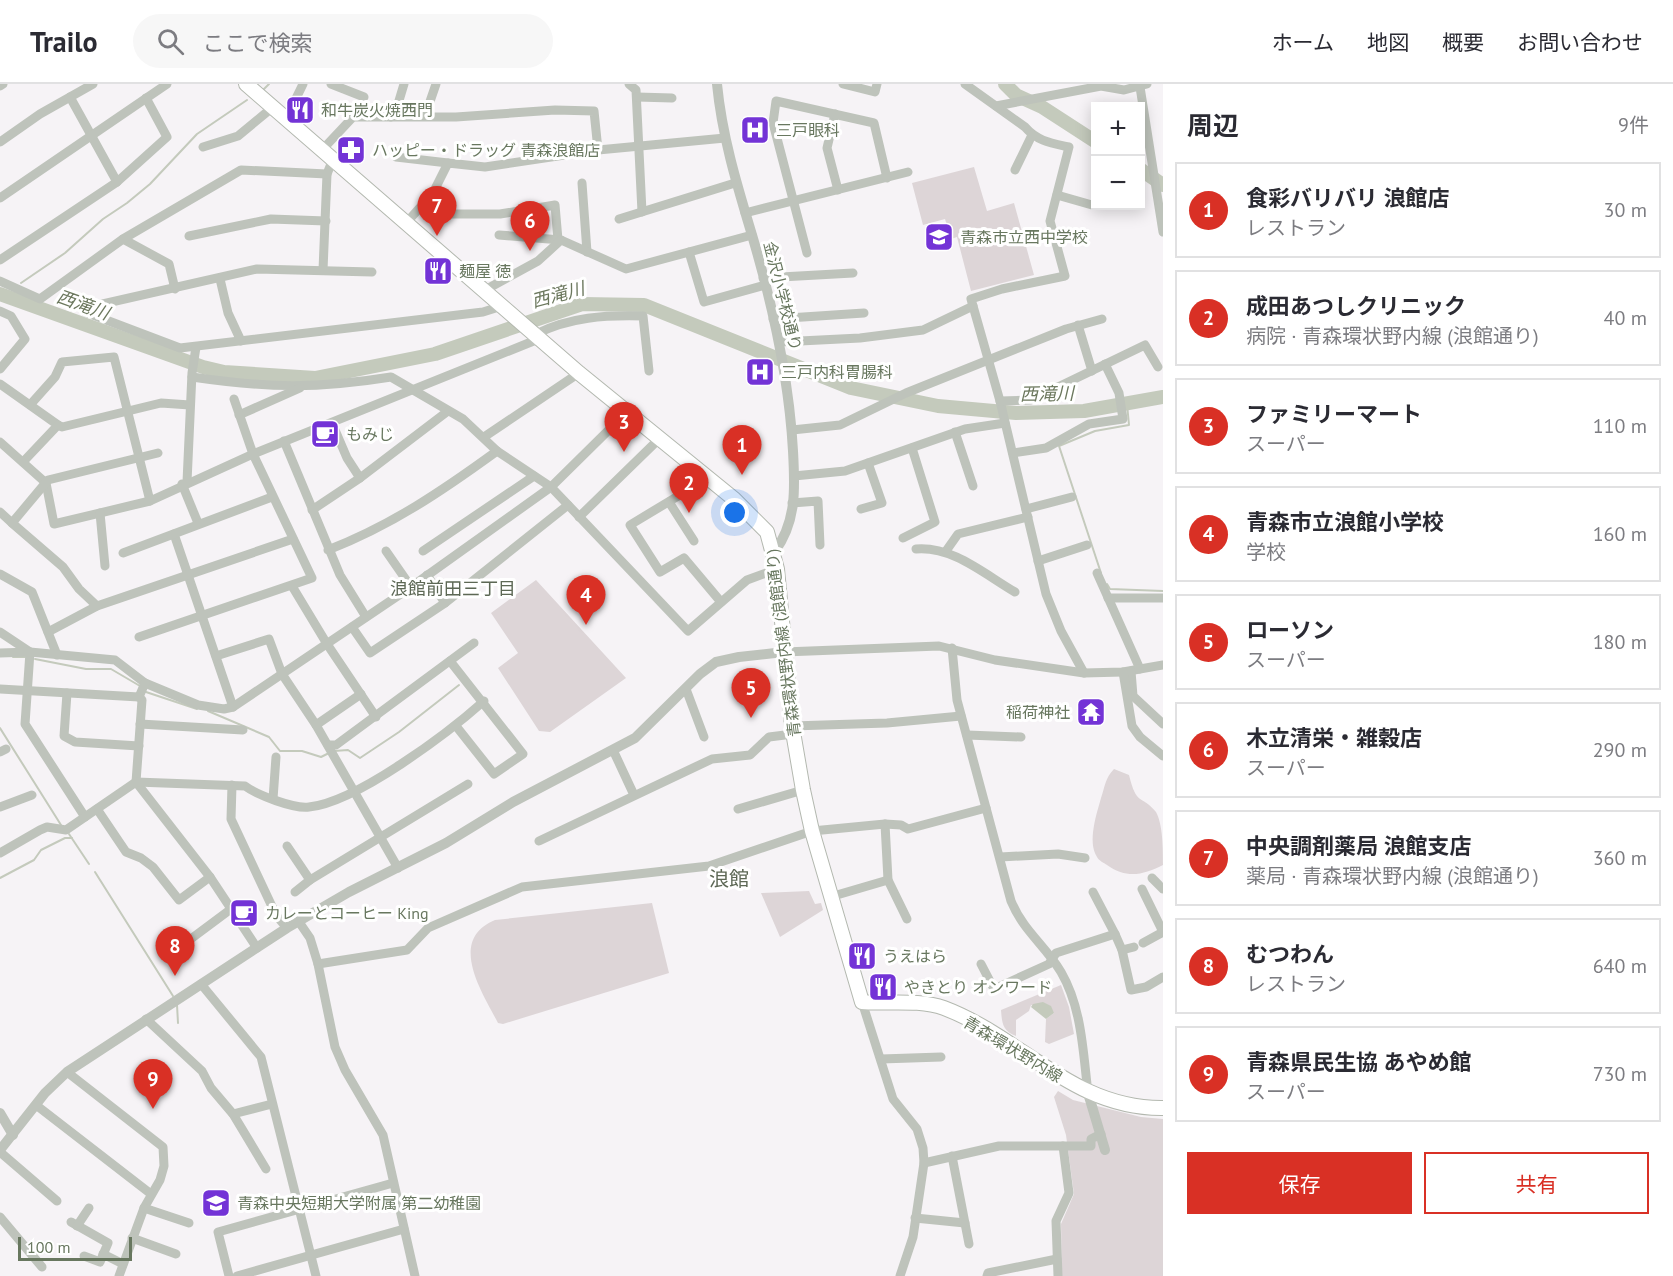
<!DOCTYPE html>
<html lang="ja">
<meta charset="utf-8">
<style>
:root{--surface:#fff;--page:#f7f7f7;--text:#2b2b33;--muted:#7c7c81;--line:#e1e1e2;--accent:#d93025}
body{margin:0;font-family:"PT Sans","Noto Sans JP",sans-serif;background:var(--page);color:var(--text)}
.controls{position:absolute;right:18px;top:18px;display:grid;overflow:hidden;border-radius:0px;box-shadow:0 3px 15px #0003}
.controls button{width:54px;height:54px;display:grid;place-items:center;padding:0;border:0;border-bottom:2px solid var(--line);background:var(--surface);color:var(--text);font:30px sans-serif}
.scale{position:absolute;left:18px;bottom:15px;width:114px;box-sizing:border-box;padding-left:6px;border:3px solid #68775f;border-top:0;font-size:16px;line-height:21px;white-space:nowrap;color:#68775f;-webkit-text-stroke:4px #fff;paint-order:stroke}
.you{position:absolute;left:735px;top:429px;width:21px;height:21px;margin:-15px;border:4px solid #fff;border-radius:50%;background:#1a73e8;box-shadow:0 0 0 9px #1a73e833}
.badge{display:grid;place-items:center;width:39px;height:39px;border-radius:50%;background:var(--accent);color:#fff;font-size:20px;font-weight:700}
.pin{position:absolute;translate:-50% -50px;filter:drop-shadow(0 2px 3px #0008)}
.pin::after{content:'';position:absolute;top:32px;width:21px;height:18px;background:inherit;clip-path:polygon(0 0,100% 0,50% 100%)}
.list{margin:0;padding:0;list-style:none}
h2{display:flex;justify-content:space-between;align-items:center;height:78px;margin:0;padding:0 24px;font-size:26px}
h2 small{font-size:20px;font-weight:400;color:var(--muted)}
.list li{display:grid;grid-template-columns:39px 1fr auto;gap:18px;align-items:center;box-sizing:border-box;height:96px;margin:0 12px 12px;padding:0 12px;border:2px solid var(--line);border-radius:0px}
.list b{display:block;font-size:22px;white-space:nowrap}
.list p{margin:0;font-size:20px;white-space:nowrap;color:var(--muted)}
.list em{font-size:20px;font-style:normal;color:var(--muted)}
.actions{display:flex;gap:12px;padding:18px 24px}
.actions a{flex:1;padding:14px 0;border:2px solid var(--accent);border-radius:0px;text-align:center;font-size:21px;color:var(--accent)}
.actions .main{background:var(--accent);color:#fff}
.icon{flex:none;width:33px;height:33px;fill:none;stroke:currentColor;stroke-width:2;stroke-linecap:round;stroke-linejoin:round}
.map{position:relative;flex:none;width:1163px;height:1192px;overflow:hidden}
header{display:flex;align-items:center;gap:36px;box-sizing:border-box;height:84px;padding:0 30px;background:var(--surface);border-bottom:2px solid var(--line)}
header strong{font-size:28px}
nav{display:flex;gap:33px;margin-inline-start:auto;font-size:21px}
.search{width:420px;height:54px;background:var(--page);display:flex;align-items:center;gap:15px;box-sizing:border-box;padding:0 21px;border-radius:33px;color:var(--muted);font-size:22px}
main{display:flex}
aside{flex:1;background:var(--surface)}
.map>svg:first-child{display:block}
.green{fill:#ddd5d7}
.water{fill:#c4cabc}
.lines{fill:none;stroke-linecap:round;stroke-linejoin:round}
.stream{stroke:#c4cabc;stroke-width:2}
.river{stroke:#c4cabc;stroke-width:14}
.primary-casing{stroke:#b3b8af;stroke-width:16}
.minor{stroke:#bec3bb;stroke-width:9}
.tertiary{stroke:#bec3bb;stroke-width:10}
.primary{stroke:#fff;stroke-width:14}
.labels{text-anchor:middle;stroke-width:6;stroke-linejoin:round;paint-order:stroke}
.poi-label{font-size:16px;fill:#68775f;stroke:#fff;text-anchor:start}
.street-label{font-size:16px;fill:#68775f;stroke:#fff}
.water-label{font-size:18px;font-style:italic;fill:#6c785e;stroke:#fff}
.neighbourhood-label{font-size:18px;fill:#5d6855;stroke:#fff}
.quarter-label{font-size:20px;fill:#5d6855;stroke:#fff}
</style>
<header>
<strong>Trailo</strong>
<div class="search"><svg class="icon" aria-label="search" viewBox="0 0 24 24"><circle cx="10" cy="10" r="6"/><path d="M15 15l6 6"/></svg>ここで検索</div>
<nav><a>ホーム</a><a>地図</a><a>概要</a><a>お問い合わせ</a></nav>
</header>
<main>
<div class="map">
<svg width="1163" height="1192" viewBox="0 0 1163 1192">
<rect width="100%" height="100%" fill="#f6f3f6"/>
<g class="green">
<path d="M 974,83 L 987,127 L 1014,119 L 1034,191 L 971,207 L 957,153 L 951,155 L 945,135 L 923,141 L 912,99 Z"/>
<path d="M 536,496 L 626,594 L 550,648 L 539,647 L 498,584 L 518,569 L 491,529 Z"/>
<path d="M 1114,685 L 1129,691 C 1137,723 1140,709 1156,728 C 1163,741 1163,765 1163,781 C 1143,791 1127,795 1107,781 C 1104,779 1098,776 1097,773 C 1087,757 1097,729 1101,714 C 1105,703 1105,694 1114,685 Z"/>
<path d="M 809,807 L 815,820 L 821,819 L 823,826 L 780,853 L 761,809 Z"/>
<path d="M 652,819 L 669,889 L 503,940 L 498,939 C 482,908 447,856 495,836 Z"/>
<path d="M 1061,901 L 1069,923 L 1074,950 L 1049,960 L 1045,958 L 1046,935 L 1054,929 L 1031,921 L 1029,927 L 1016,936 L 1016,952 C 1002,947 1002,938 1001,926 Z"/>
<path d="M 1058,1007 L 1073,1016 L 1141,1033 L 1163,1035 L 1163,1192 L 1062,1192 L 1061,1140 L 1074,1110 L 1066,1051 L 1054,1013 Z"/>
</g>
<path class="water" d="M 1043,918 L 1051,922 L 1054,929 L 1046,935 L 1031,923 L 1033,920 Z"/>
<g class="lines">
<g class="stream">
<path d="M 264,5 L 269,0"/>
<path d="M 21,199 L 65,169 L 103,135 L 127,119 L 150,100 L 197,50 L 247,16"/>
<path d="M 14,215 L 16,210"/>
<path d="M 1101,489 L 1059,362 L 1095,347 L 1129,341 L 1127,320"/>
<path d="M 1107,500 L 1110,505 L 1163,507"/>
<path d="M 13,573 L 25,573"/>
<path d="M 35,575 L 86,585 L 111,585 L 140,602"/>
<path d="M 146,608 L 197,625"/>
<path d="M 208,627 L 269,653 L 280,667 L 302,667 L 321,673 L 329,669"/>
<path d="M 0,644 L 61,741"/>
<path d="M 334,667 L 348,666 L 360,674 L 399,648 L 459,601"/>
<path d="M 69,750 L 89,780"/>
<path d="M 95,788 L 173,912"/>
<path d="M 0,794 L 34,776 L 41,766 L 65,754 L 72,754"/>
<path d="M 177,921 L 178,939"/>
</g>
<g class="river">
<path d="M 1005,0 L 1016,11 L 1042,23 L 1096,58"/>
<path d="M 1140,85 L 1163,101"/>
<path d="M 0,210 L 203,283 L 224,288 L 315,294 L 435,270 L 582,220 L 644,221 L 851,304 L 938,322 L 1016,329 L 1084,327 L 1163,313"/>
</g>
<g class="primary-casing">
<path id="primary" d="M 246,0 L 579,289 L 734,415 L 767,448 L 777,485 L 792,642 L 803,706 L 812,747 L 862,918 C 888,920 919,915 944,924 C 1021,953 1073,1025 1163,1024"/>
</g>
<g class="minor">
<path d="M 331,0 L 364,13"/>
<path d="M 629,0 L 636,6 L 642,128"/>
<path d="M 843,0 L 875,8 L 877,0"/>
<path d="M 965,0 L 1025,43 C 1037,57 1051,59 1069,63 L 1050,137 L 1065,192 L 1002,205 L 971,215 L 1000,317 L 1046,510 L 1061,547 L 1084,589"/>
<path d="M 0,2 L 3,0"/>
<path d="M 1140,3 L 1163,148"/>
<path d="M 70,13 L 117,98"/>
<path d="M 637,13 L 672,14"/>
<path d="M 996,22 L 1101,2 L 1124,6 L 1147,0"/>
<path d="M 835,30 L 827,64 L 838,106"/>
<path d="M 425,32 L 436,0"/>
<path d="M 391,33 L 398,20 L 404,0"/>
<path d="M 286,35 L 303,0"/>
<path d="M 0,58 L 40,30 L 93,0"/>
<path d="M 203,63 L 238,52 L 273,23"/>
<path d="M 322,66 L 353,33 L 456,33 L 555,26 L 594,27 L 598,66"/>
<path d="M 396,73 L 448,79"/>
<path d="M 1015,86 L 1032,51"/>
<path d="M 582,99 L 587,168"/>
<path d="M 1057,111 L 1092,121"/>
<path d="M 0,114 L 167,0"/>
<path d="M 426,116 L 444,130 L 500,130 L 555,121 L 558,156"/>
<path d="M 745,129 L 908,88"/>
<path d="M 619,135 L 735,99"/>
<path d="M 407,138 L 433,109 L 448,79 L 485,83 L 598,66 L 725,54"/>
<path d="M 499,151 L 561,156"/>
<path d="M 189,152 L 271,135 L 326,137"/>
<path d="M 123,155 L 169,180 L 175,205"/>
<path d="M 689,168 L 704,218 L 765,201"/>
<path d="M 807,169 L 773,39 L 776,17 L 874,39 L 887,94"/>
<path d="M 0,176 L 117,98 L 167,53 L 146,14"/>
<path d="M 323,186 L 327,90"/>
<path d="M 372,188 L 257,185 L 85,224 L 85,228 L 180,264 L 483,228 L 502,222"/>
<path d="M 763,194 L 853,189"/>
<path d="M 220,195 L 228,229 L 241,257"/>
<path d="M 0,197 L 40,215 L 123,155 L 241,86 L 327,90 L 333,75"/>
<path d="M 485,206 L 538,177 L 561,156 L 626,185 L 752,151"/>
<path d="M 0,227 L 11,232 L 25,255 L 0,285"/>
<path d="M 773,235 L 864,229"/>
<path d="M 1078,241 L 1092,287"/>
<path d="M 536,250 C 570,233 605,231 643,232 L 649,287"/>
<path d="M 780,258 L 860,254 L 923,246 L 973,222"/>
<path d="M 192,293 C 267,304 317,305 391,293 L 463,335 L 497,367 L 551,403 L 688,547 L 747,496 L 777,485"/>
<path d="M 0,300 L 58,341 L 23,378"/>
<path d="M 1000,317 L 1031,316 L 1145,261 L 1158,283"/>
<path d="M 30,321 L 55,293 L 62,278 L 114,273 L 150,417"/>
<path d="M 239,331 L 300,304"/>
<path d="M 332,339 L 347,374 L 360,394"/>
<path d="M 58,341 L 62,343 L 161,319 L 190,321"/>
<path d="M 792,346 L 840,341 L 906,309 L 1066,245 L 1102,235"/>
<path d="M 955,348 L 973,402"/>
<path d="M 484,353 L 579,289"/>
<path d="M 284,357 L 340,491 L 366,533"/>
<path d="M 0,358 L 46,399 L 54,440 L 150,417 L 253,370 L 541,254"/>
<path d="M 1013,369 L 1046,364 L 1089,340 L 1123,335 L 1119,309 L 1105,280"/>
<path d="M 794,392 L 845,387 L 965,345 L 1005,339"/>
<path d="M 708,394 L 630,441 L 660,488 L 684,474 L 721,518"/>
<path d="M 187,398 L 192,289 L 196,263"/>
<path d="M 182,400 L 198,439"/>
<path d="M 669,418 L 694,457"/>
<path d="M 792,419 L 818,417 L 820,461"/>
<path d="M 861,425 L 882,419 L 868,379"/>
<path d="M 1026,425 L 1072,413"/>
<path d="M 312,426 L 360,394 L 448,327"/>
<path d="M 0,428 L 12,439 L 48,396 L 158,369"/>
<path d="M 100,429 L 105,482"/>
<path d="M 579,433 L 659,355"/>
<path d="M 12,439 L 63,483 L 79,505 L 97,522"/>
<path d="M 174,450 L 233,623"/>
<path d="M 903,454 L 935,438 L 912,364"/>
<path d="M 916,465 C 953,462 984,490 1015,508"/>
<path d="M 328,466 C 392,441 442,407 497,367"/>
<path d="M 386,467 L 411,503"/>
<path d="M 423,467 L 534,392"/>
<path d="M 946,467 L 958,450 L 1028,433"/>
<path d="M 123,469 L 272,413"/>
<path d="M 1038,477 L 1087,461"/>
<path d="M 1097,489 L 1140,585"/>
<path d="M 0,490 L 32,508 L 57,571"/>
<path d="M 427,491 L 445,519"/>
<path d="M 292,502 L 327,560 L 376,633"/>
<path d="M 1108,514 L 1163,514"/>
<path d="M 352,543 L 370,569 L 445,519 L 568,421"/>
<path d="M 0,548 L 30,568"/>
<path d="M 48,548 L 97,522 L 293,455"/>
<path d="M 139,553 L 312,494 L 253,370 L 234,315"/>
<path d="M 952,564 L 957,616 L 1011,817 C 1024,848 1045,861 1061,888 C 1082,924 1083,968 1088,1009"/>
<path d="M 30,568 L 25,640 L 85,733"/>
<path d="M 784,568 L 939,562 L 995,576 L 1084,589 L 1123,588 L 1163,581"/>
<path d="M 0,569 L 30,568 L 115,576 L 145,599 L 198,621 L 224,625 L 233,623 L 411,503 L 551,403 L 628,327"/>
<path d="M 216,572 L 269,555 L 282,590 L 316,641 L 398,784"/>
<path d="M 450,577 L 523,670 L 494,690 L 456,642"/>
<path d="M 1131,587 L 1133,612 L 1163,640"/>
<path d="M 1123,588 L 1132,642 L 1140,653 L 1163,672"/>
<path d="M 145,599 L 139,613 L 142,616 L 136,698 L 210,793 L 257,864"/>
<path d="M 0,605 L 139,613"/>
<path d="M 686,605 L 704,653"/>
<path d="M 67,609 L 64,652 L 75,658 L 139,662"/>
<path d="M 140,640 L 243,646"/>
<path d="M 316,641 L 361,610"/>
<path d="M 792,642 L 887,639 L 961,632"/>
<path d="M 967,651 L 1021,653"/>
<path d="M 328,661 L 336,661 L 474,559"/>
<path d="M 613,666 L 634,711"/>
<path d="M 0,668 L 6,665"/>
<path d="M 232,701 L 231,735 L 276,831 L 287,844"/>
<path d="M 273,715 L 276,673"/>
<path d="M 0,723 L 32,711"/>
<path d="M 97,725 L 126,768 L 141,774 L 153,783 L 179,816 L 210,793"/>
<path d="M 738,725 L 803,706"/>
<path d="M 885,740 L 888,796 L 907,835"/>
<path d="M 539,757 L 712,675 L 750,671 L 769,653 L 793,650"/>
<path d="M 287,762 L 310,796 L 468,700"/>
<path d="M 0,769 L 40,746 L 47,743 L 66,746 L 136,698 L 245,702 C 257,711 294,725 309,723 C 357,718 448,649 484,617"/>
<path d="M 1000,773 L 1058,770 L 1085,774"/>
<path d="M 1152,794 L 1163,805"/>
<path d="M 1142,805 L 1163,848"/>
<path d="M 295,808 L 310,796"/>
<path d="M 830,813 L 888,796"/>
<path d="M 299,838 L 310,854 L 318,880 L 335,963 L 345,986 L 383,1051 L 415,1192"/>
<path d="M 1115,850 L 1122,866 L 1131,906 L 1146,903 L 1163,893"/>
<path d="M 1143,859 L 1163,848"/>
<path d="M 180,863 L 231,825"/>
<path d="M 1122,866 L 1134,863"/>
<path d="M 318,880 L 407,866 L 428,844 L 522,803 L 709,782 L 812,747 L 885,740 L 901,741 L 908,745 L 986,724"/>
<path d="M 981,880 L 994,905 L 1049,880 L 1056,869 L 1115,850 L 1093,808"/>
<path d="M 201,900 L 261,973 L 316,1192"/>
<path d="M 862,918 L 893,1015 L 917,1045 L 923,1064 L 924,1079 L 913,1153 L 900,1192"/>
<path d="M 146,935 L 202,987 L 211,1004 L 233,1030 L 266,1085"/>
<path d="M 881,975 L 941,973"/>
<path d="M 67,988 L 163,1063 L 164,1082 L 160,1096 L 144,1124 L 119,1192"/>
<path d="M 36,1021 L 151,1110"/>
<path d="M 233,1030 L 272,1020"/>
<path d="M 0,1068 L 57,1117"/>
<path d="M 952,1072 L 969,1160"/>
<path d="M 924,1079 L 999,1062 L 1091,1062 L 1091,1055 L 1101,1050"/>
<path d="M 144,1124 L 189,1139"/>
<path d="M 0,1133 L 42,1183"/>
<path d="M 915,1134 L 965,1139"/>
<path d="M 71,1138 L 108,1159 L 100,1178 L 84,1172"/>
<path d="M 77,1142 L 89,1124"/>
<path d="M 132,1154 L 176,1170"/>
<path d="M 103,1170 L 123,1180"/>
<path d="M 229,1192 L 218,1148 L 393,1099"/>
<path d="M 237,1192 L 404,1145"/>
<path d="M 987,1192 L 988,1189 L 1057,1175"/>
<path d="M 1058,1192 L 1056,1137 L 1069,1109 L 1063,1062"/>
</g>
<g class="tertiary">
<path d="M 717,0 C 722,52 737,101 752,151 C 773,222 789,293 793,367 C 795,403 797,437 775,467"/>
<path d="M 1088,1009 L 1105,1066"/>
<path d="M 0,1029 L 13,1051"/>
<path d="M 0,1066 L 45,1009 L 67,988 L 287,844 L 349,808 L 446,759 L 513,718 L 635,654 L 700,590 L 716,578 L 739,573 L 784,568"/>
</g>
<use href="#primary" class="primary"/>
</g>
<defs>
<g id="restaurant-square" transform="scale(1.5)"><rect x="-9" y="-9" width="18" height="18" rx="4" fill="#7333d6" stroke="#fff"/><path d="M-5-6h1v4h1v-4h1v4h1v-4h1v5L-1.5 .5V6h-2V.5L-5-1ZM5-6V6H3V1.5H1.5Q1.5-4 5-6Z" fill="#fff"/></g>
<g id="hospital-square" transform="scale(1.5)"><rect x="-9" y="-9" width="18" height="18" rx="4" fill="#7333d6" stroke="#fff"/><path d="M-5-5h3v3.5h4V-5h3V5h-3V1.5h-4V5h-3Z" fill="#fff"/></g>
<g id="pharmacy-square" transform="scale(1.5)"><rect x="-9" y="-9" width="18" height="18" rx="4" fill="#7333d6" stroke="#fff"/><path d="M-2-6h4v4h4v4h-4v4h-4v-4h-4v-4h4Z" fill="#fff"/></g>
<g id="school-square" transform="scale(1.5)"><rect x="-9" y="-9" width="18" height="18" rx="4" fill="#7333d6" stroke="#fff"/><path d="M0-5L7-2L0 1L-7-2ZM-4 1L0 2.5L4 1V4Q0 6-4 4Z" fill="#fff"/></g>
<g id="cafe-square" transform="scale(1.5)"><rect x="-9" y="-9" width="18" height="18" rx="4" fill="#7333d6" stroke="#fff"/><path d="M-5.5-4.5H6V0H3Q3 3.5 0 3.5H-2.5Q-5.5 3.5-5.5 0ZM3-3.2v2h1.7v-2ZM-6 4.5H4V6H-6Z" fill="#fff"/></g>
<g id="temple-square" transform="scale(1.5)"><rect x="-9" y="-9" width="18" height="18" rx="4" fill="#7333d6" stroke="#fff"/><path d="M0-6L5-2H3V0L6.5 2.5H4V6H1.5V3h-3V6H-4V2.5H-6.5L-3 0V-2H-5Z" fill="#fff"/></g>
</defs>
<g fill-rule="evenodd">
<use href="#restaurant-square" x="300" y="26"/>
<use href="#hospital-square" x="755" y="46"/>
<use href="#pharmacy-square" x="351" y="66"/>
<use href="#school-square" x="939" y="153"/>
<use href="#restaurant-square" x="438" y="187"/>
<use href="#hospital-square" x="760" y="288"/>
<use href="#cafe-square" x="325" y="350"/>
<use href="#temple-square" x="1091" y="628"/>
<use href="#cafe-square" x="244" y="829"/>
<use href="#restaurant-square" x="862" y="872"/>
<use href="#restaurant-square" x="883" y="903"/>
<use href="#school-square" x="216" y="1119"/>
</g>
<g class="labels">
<g class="poi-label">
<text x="321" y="32">和牛炭火焼西門</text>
<text x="776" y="52">三戸眼科</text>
<text x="372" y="72">ハッピー・ドラッグ 青森浪館店</text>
<text x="960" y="159">青森市立西中学校</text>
<text x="459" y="193">麺屋 徳</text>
<text x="781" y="294">三戸内科胃腸科</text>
<text x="346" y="356">もみじ</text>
<text x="1070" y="634" text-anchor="end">稲荷神社</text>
<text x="265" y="835">カレーとコーヒー King</text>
<text x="883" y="878">うえはら</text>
<text x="904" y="909">やきとり オンワード</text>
<text x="237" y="1125">青森中央短期大学附属 第二幼稚園</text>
</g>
<g class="street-label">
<text transform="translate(783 212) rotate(76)" y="6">金沢小学校通り</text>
<text transform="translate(783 559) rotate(-97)" y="6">青森環状野内線 (浪館通り)</text>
<text transform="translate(1013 965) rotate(31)" y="6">青森環状野内線</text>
</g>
<g class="water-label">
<text transform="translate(558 211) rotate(-15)" y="6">西滝川</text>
<text transform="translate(83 221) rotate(20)" y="6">西滝川</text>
<text transform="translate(1047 310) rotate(-1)" y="6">西滝川</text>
</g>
<g class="neighbourhood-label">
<text x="453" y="511">浪館前田三丁目</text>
</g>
<g class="quarter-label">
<text x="729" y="802">浪館</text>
</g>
</g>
</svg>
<div class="controls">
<button>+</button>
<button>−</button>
</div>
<div class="scale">100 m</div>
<div class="you"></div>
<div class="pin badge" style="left:742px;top:391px">1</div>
<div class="pin badge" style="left:689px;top:429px">2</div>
<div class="pin badge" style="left:624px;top:368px">3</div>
<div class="pin badge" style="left:586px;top:541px">4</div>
<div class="pin badge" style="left:751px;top:634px">5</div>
<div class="pin badge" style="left:530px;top:167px">6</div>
<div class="pin badge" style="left:437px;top:152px">7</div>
<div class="pin badge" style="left:175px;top:892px">8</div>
<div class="pin badge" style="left:153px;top:1025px">9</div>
</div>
<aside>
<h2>周辺<small>9件</small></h2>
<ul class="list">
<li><span class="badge">1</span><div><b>食彩バリバリ 浪館店</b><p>レストラン</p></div><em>30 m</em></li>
<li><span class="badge">2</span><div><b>成田あつしクリニック</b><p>病院 · 青森環状野内線 (浪館通り)</p></div><em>40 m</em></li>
<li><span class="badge">3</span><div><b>ファミリーマート</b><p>スーパー</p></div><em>110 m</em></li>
<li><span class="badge">4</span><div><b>青森市立浪館小学校</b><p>学校</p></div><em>160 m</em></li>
<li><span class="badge">5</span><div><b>ローソン</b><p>スーパー</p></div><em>180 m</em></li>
<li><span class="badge">6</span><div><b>木立清栄・雑穀店</b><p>スーパー</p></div><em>290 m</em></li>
<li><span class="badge">7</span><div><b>中央調剤薬局 浪館支店</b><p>薬局 · 青森環状野内線 (浪館通り)</p></div><em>360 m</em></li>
<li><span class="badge">8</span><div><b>むつわん</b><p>レストラン</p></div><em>640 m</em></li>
<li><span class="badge">9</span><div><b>青森県民生協 あやめ館</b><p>スーパー</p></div><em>730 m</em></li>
</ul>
<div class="actions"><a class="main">保存</a><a>共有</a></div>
</aside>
</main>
